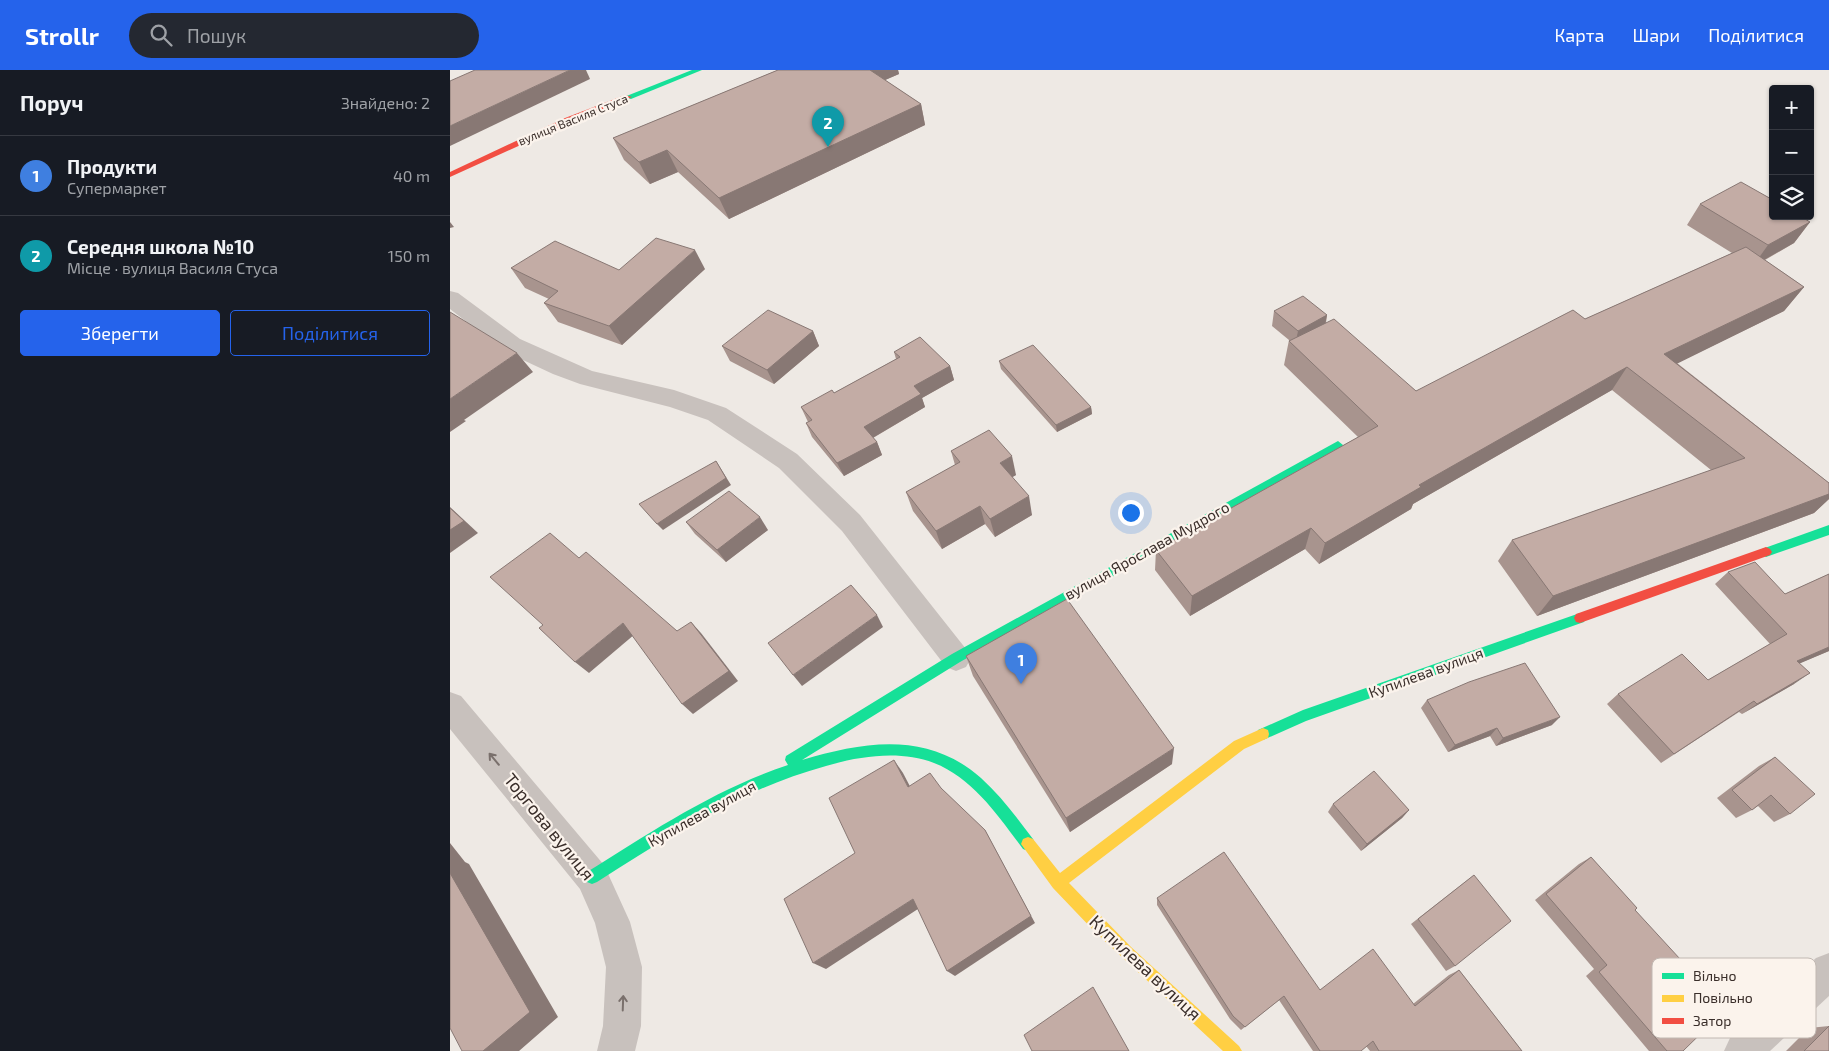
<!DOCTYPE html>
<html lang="uk">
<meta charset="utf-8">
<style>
:root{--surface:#171b24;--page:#242831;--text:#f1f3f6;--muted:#9ea1a6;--line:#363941;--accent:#2563eb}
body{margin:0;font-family:"Exo 2",sans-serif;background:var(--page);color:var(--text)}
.controls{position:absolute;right:15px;top:15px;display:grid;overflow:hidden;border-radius:5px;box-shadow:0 1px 4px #0004}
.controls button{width:45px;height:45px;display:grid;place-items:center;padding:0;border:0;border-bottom:1px solid var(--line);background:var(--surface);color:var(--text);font:25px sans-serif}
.you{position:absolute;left:680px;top:442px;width:18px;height:18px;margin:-12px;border:4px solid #fff;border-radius:50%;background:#1a73e8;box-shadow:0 0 0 8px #1a73e833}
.badge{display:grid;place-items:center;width:32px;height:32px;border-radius:50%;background:var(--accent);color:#fff;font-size:16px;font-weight:700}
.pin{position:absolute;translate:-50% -41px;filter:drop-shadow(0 1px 2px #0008)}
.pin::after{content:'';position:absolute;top:26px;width:18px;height:15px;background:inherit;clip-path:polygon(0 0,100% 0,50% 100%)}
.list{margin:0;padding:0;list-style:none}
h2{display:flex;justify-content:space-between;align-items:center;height:65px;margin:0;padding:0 20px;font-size:21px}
h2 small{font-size:16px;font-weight:400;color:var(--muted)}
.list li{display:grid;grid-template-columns:32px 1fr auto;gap:15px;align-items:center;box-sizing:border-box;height:80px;padding:0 20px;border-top:1px solid var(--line)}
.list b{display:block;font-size:19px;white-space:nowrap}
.list p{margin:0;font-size:16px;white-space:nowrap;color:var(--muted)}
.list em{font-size:16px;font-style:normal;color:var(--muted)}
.actions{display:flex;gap:10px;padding:15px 20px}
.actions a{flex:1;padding:11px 0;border:1px solid var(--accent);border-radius:5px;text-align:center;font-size:18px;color:var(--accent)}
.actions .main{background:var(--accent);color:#fff}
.icon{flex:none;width:28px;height:28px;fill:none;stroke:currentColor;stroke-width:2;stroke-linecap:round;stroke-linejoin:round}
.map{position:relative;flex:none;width:1379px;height:981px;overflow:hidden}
header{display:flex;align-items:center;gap:30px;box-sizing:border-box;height:70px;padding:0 25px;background:var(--accent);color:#fff}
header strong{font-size:24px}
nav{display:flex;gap:28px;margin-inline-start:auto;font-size:18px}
.search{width:350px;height:45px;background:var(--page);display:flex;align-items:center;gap:12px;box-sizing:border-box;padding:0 18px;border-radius:28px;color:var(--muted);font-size:19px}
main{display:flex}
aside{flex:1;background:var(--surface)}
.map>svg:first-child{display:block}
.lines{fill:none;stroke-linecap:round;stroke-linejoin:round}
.street{fill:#c8c1bd;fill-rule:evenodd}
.fast{fill:#16e098;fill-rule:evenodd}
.slow{fill:#ffcf43;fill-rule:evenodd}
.jam{fill:#f24e42;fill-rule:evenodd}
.wall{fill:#a8948e}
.shaded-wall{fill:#887874}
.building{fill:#c3aca5;stroke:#887874}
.oneway{stroke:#7a706c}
.labels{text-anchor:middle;stroke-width:4.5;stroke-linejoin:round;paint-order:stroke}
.far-street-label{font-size:12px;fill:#3a2e2a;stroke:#fbf3ec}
.street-label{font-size:15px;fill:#3a2e2a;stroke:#fbf3ec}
.near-street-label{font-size:18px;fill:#3a2e2a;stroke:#fbf3ec}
.key{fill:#fbf3ec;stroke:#c1b8b2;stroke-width:1}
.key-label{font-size:14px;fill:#3a2e2a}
</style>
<header>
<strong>Strollr</strong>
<div class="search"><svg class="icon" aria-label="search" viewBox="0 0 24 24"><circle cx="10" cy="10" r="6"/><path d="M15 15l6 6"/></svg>Пошук</div>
<nav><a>Карта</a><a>Шари</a><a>Поділитися</a></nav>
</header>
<main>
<aside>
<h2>Поруч<small>Знайдено: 2</small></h2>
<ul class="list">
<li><span class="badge" style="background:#3f7fe0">1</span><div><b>Продукти</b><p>Супермаркет</p></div><em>40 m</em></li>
<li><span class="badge" style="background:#0f9aa8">2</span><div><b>Середня школа №10</b><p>Місце · вулиця Василя Стуса</p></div><em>150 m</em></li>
</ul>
<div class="actions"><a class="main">Зберегти</a><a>Поділитися</a></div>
</aside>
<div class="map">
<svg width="1379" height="981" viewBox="0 0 1379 981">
<rect width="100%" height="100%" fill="#eee9e4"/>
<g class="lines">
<g class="street">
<path d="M 0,221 L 8,223 L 70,269 L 142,301 L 224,320 L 276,338 L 347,384 L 410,445 L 516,579 L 521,588 L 516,597 L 506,601 L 496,597 L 392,461 L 329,398 L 258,350 L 220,337 L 130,314 L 103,304 L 54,281 L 0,239 Z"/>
<path d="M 0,622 L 11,626 L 154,795 L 180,852 L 192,897 L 191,956 L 185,981 L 147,981 L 153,956 L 156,897 L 145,853 L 130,819 L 0,659 Z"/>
<path d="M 1379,883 L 1379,926 L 1320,981 L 1274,981 L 1280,968 L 1366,888 Z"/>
</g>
<g class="fast">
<path d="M 242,0 L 252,0 L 181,29 L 174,27 Z"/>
<path d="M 888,371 L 893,375 L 892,378 L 510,592 L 352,690 C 415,671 478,661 531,708 C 551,726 567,748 583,769 L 585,774 L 583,779 L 578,781 L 573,779 C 549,747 523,708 484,693 C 450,680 410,686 376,696 C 289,720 223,764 147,812 L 142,814 L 137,812 L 135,807 L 137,802 C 201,762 265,719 338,695 L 335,690 L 336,686 L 502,584 Z"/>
<path d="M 1379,455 L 1379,465 L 1316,487 L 1312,485 L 1310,482 L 1312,479 Z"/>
<path d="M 1130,543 L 1134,544 L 1136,548 L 1134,552 L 856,651 L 813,670 L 808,668 L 807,664 L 808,660 L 853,640 Z"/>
</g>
<path class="slow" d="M 813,658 L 818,660 L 819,664 L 818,668 L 794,679 L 619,813 L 681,877 L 789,976 L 792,981 L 773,981 L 645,862 L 603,818 L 571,774 L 573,769 L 578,767 L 583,769 L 610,803 L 784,671 Z"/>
<g class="jam">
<path d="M 175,25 L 182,27 L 121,52 L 0,107 L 0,102 L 115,48 Z"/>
<path d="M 1316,477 L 1320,479 L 1322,482 L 1320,485 L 1130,553 L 1126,552 L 1124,548 L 1126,544 Z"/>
</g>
</g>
<g class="wall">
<path d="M 328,0 L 448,0 L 449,4 L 435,10 L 471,34 L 475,55 L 279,149 L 228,102 L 200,114 L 174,90 L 163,68 Z"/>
<path d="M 1250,134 L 1360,152 L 1344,173 L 1315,190 L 1354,217 L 1334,241 L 1227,293 L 1379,413 L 1379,429 L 1364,443 L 1087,546 L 1048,491 L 1062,470 L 1261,400 L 1162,320 L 963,434 L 961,439 L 869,494 L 855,479 L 740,546 L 705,500 L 706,480 L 908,367 L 834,295 L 839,270 L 822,256 L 824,241 L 877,245 L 876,253 L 966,321 L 1135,249 L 1282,183 L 1237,155 Z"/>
<path d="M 61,198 L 169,200 L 255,199 L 172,275 L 108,252 L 94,233 L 99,229 L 75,218 Z"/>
<path d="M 363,261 L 369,276 L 324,314 L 280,291 L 272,276 Z"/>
<path d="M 444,282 L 500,296 L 504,310 L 472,328 L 475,337 L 423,368 L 427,372 L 432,385 L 394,406 L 362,367 L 356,353 L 358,352 L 351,337 L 384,323 L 446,289 Z"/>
<path d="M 549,291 L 641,337 L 642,344 L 607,362 L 551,299 Z"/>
<path d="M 501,381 L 566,405 L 562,407 L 582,445 L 545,467 L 535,454 L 492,479 L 463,441 L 456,422 L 505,395 Z"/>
<path d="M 236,452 L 318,460 L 276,492 L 245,464 Z"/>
<path d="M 1278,502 L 1335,524 L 1379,504 L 1379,581 L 1350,593 L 1344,614 L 1292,644 L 1289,642 L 1211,693 L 1157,634 L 1168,624 L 1258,610 L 1320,574 L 1265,514 Z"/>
<path d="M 516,586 L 722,694 L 620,762 L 523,606 Z"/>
<path d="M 977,630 L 1102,655 L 1046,676 L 1040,666 L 998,682 L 971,638 Z"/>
<path d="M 1325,687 L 1340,744 L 1324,752 L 1308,736 L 1302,740 L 1286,748 L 1267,728 L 1309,696 Z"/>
<path d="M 883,734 L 959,740 L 952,748 L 911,781 L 878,742 Z"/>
<path d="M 1141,787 L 1185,840 L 1233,981 L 1199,981 L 1136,906 L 1144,899 L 1085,830 L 1129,794 Z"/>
<path d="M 1024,805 L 1005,896 L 996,901 L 961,854 Z"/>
<path d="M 707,828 L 870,920 L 963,934 L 999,905 L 1009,900 L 1072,981 L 920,981 L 916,976 L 911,981 L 863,981 L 829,930 L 791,960 L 780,949 L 707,835 Z"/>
<path d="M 1379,956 L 1379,981 L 1336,981 L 1359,958 Z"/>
</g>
<g class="shaded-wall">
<path d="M 120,0 L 136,0 L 140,9 L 0,76 L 0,56 Z"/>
<path d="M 415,0 L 448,0 L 449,4 L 419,17 Z"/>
<path d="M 471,34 L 475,55 L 279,149 L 269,128 Z"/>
<path d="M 217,80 L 228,102 L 200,114 L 189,92 Z"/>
<path d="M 0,152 L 4,157 L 0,158 Z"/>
<path d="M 1360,152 L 1344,173 L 1303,196 L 1318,175 Z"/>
<path d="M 245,180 L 255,199 L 172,275 L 159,256 Z"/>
<path d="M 1354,217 L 1334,241 L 1198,308 L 1214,284 Z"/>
<path d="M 877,245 L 874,260 L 845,276 L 848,261 Z"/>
<path d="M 363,261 L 369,276 L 324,314 L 317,300 Z"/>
<path d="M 67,283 L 83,302 L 14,350 L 16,351 L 0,362 L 0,329 Z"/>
<path d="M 500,296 L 504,310 L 472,328 L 475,337 L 419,370 L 414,357 L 464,316 Z"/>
<path d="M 1177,297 L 1162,320 L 963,434 L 961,439 L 869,494 L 875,473 L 969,415 Z"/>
<path d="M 641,337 L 642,344 L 607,362 L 606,355 Z"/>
<path d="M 427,372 L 432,385 L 394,406 L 387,393 Z"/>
<path d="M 562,386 L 566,405 L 554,412 L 550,393 Z"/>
<path d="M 266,391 L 281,415 L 213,460 L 207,454 Z"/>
<path d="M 1379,424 L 1379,429 L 1364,443 L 1087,546 L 1103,526 Z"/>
<path d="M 579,426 L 582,445 L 545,467 L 540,449 Z"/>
<path d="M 530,436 L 535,454 L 492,479 L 486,461 Z"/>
<path d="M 0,437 L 28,463 L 0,483 Z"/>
<path d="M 310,447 L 318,460 L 276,492 L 267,480 Z"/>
<path d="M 861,458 L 855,479 L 740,546 L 742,526 Z"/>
<path d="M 427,545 L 433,557 L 352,616 L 343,605 Z"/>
<path d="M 241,552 L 251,563 L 288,611 L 243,644 L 232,634 Z"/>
<path d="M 173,553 L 185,564 L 139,603 L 125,592 Z"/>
<path d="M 1379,577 L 1379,581 L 1332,601 L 1347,591 Z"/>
<path d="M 1360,603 L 1344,614 L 1292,644 L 1307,634 Z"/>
<path d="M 1110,647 L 1102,655 L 1046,676 L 1053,668 Z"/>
<path d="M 1047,658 L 1040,666 L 998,682 L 1005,675 Z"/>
<path d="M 724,678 L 722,694 L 620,762 L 616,748 Z"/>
<path d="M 444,690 L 453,703 L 466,728 L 458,717 Z"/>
<path d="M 959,740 L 952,748 L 911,781 L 917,774 Z"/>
<path d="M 535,760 L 585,853 L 505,906 L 497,901 Z"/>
<path d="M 0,773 L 15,792 L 19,794 L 108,947 L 69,981 L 33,981 L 0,803 Z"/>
<path d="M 463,829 L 471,837 L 376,899 L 363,893 Z"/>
</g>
<g class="building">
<path d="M 25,0 L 120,0 L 0,56 L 0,11 Z"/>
<path d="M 328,0 L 420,0 L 471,34 L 269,128 L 217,80 L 189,92 L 163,68 Z"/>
<path d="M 1291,112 L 1323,130 L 1323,146 L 1350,146 L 1360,152 L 1318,175 L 1250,134 Z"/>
<path d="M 206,168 L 245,180 L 159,256 L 94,233 L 108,221 L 61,198 L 105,171 L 169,200 Z"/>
<path d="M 1296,177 L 1354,217 L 1214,284 L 1379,413 L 1379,424 L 1103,526 L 1062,470 L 1295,388 L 1177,297 L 969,415 L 971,417 L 875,473 L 861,458 L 742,526 L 706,480 L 928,356 L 839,271 L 884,249 L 966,321 L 1123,240 L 1135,249 Z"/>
<path d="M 853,226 L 877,245 L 848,261 L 824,241 Z"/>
<path d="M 318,240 L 363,261 L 317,300 L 272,276 Z"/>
<path d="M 0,242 L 67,283 L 0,329 Z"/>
<path d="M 470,267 L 500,296 L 464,316 L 471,324 L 414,357 L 427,372 L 387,393 L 356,353 L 362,350 L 351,337 L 382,320 L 384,323 L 450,287 L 444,282 Z"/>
<path d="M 583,275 L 641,337 L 606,355 L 549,291 Z"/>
<path d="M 539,360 L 562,386 L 550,393 L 579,426 L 540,449 L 530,436 L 486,461 L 456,422 L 510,392 L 501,381 Z"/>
<path d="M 266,391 L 276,408 L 207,454 L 189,434 Z"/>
<path d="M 279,421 L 310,447 L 267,480 L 236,452 Z"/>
<path d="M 0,438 L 14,451 L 0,460 Z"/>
<path d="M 100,463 L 129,488 L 136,482 L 227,561 L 241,552 L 279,601 L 232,634 L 173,553 L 125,592 L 89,558 L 93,555 L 40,507 Z"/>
<path d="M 1305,492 L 1335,524 L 1379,504 L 1379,577 L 1347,591 L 1360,603 L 1307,634 L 1304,631 L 1224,684 L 1168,624 L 1232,584 L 1258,610 L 1337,564 L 1278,502 Z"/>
<path d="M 401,515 L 427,545 L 343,605 L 318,573 Z"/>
<path d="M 617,529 L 724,678 L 616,748 L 516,586 Z"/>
<path d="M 1075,593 L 1110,647 L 1053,668 L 1047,658 L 1005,675 L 977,630 L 1019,612 Z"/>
<path d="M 1325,687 L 1365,724 L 1340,744 L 1321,725 L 1302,740 L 1282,720 Z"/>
<path d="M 444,690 L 458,717 L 480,703 L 491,718 L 535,760 L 581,846 L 497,901 L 463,829 L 363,893 L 334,829 L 405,783 L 379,728 Z"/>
<path d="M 924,701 L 959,740 L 917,774 L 883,734 Z"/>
<path d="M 774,782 L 870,920 L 923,879 L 965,936 L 1009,900 L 1072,981 L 929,981 L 923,971 L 911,981 L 870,981 L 834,926 L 795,957 L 783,946 L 707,828 Z"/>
<path d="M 1141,787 L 1187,838 L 1185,840 L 1276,939 L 1233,981 L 1217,981 L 1149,902 L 1157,895 L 1096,824 Z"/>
<path d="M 0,803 L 80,942 L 33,981 L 12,981 L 0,958 Z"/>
<path d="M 1024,805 L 1061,851 L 1005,896 L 968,849 Z"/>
<path d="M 643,917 L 679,981 L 582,981 L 574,965 Z"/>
<path d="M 1379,956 L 1379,981 L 1354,981 Z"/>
</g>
<defs><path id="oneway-shaft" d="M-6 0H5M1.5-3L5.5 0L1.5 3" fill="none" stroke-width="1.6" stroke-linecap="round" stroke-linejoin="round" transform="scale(1.25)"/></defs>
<g class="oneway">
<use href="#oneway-shaft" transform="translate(44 689) rotate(-130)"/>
<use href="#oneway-shaft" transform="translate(173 933) rotate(-88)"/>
</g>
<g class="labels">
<g class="far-street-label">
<text transform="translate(123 50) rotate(-22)" y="4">вулиця Василя Стуса</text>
</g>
<g class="street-label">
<text transform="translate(697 481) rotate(-29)" y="5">вулиця Ярослава Мудрого</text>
<text transform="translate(976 603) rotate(-20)" y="5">Купилева вулиця</text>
<text transform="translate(252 744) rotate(-29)" y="5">Купилева вулиця</text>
</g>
<g class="near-street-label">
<text transform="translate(99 757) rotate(51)" y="6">Торгова вулиця</text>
<text transform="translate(695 898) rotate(43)" y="6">Купилева вулиця</text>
</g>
</g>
<rect x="1202" y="888" width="164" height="80" rx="8" class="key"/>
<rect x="1212" y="903" width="22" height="6" fill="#16e098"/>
<rect x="1212" y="925" width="22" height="7" fill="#ffcf43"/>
<rect x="1212" y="948" width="22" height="6" fill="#f24e42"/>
<g class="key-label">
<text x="1243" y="911">Вільно</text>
<text x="1243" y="933">Повільно</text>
<text x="1243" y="956">Затор</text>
</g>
</svg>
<div class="controls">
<button>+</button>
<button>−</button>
<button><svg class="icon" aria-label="layers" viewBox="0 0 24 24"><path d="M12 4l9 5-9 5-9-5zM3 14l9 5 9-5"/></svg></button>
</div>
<div class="you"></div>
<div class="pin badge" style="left:571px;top:614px;background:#3f7fe0">1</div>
<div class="pin badge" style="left:378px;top:77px;background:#0f9aa8">2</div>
</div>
</main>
